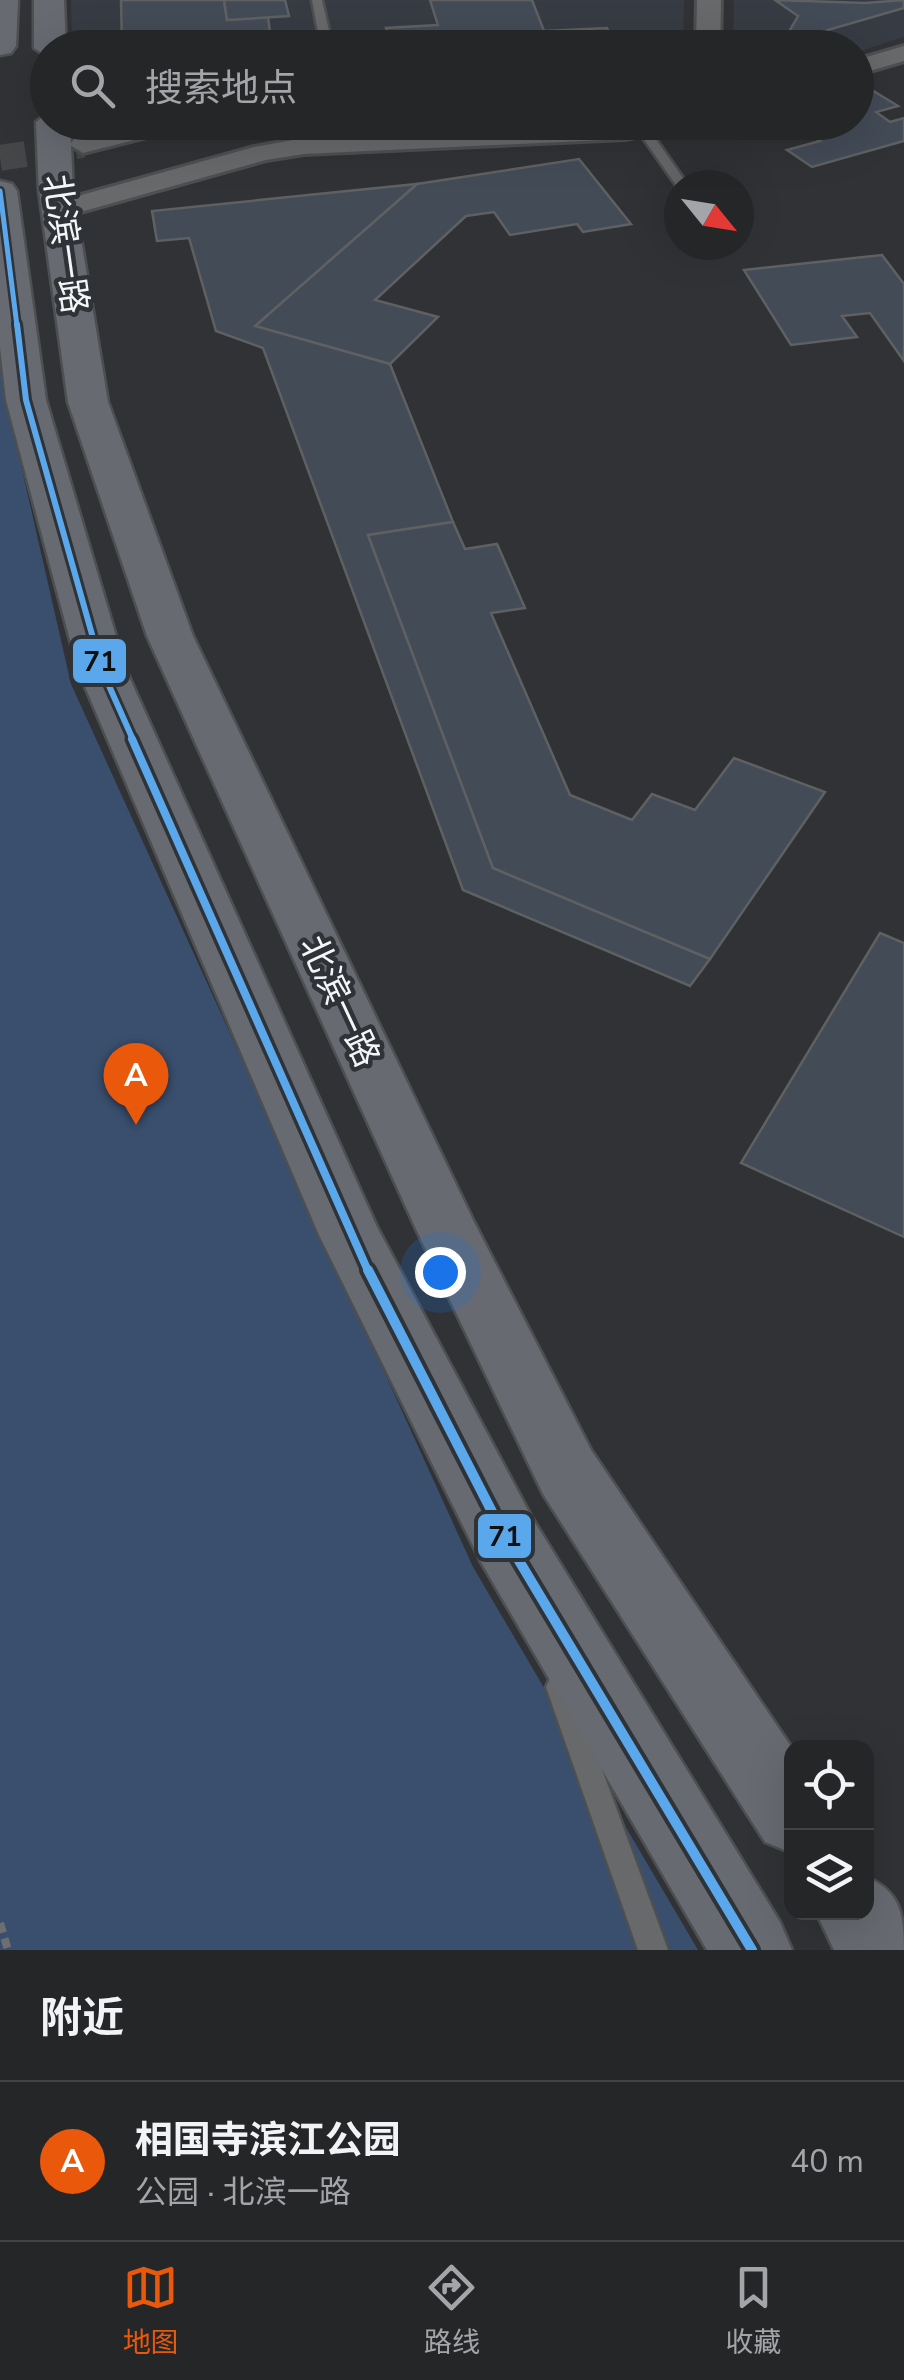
<!DOCTYPE html>
<html lang="zh">
<meta charset="utf-8">
<style>
:root{--surface:#242628;--page:#2c2e30;--text:#f1f3f6;--muted:#a3a5a8;--line:#414345;--accent:#ea580c}
body{margin:0;font-family:"Nunito Sans","Noto Sans SC",sans-serif;background:var(--page);color:var(--text)}
.controls{position:absolute;right:30px;bottom:30px;display:grid;overflow:hidden;border-radius:20px;box-shadow:0 10px 40px #0002}
.controls button{width:90px;height:90px;display:grid;place-items:center;padding:0;border:0;border-bottom:2px solid var(--line);background:var(--surface);color:var(--text);font:50px sans-serif}
.compass{position:absolute;left:664px;top:170px;width:90px;height:90px;border-radius:50%;background:var(--surface);box-shadow:0 10px 40px #0002;rotate:120deg}
.you{position:absolute;left:440px;top:1272px;width:35px;height:35px;margin:-25px;border:8px solid #fff;border-radius:50%;background:#1a73e8;box-shadow:0 0 0 15px #1a73e833}
.badge{display:grid;place-items:center;width:65px;height:65px;border-radius:50%;background:var(--accent);color:#fff;font-size:32px;font-weight:700}
.pin{position:absolute;translate:-50% -82px;filter:drop-shadow(0 2px 5px #0008)}
.pin::after{content:'';position:absolute;top:52px;width:35px;height:30px;background:inherit;clip-path:polygon(0 0,100% 0,50% 100%)}
.list{margin:0;padding:0;list-style:none}
h2{display:flex;justify-content:space-between;align-items:center;height:130px;margin:0;padding:0 40px;font-size:42px}
h2 small{font-size:32px;font-weight:400;color:var(--muted)}
.list li{display:grid;grid-template-columns:65px 1fr auto;gap:30px;align-items:center;box-sizing:border-box;height:160px;padding:0 40px;border-top:2px solid var(--line)}
.list b{display:block;font-size:38px;white-space:nowrap}
.list p{margin:0;font-size:32px;white-space:nowrap;color:var(--muted)}
.list em{font-size:32px;font-style:normal;color:var(--muted)}
.icon{flex:none;width:55px;height:55px;fill:none;stroke:currentColor;stroke-width:2;stroke-linecap:round;stroke-linejoin:round}
.map{position:relative;flex:none;width:904px;height:1950px;overflow:hidden}
.search{position:absolute;background:var(--surface);box-shadow:0 10px 40px #0002;left:30px;right:30px;top:30px;height:110px;display:flex;align-items:center;gap:25px;box-sizing:border-box;padding:0 35px;border-radius:55px;color:var(--muted);font-size:38px}
.sheet{height:290px;background:var(--surface)}
nav{display:flex;justify-content:space-around;align-items:center;box-sizing:border-box;height:140px;border-top:2px solid var(--line);background:var(--surface);font-size:28px;color:var(--muted)}
nav a{display:grid;justify-items:center;gap:5px}
nav .on{color:var(--accent)}
.map>svg:first-child{display:block}
.built{fill:#373c44}
.green{fill:#3a4f6e}
.building{fill:#434b57;stroke:#5e6062;stroke-width:2.5}
.lines{fill:none;stroke-linecap:round;stroke-linejoin:round}
.minor-tunnel{stroke:#444648;stroke-width:26;stroke-dasharray:26 12;stroke-linecap:butt}
.service-casing{stroke:#4d4f51;stroke-width:5}
.minor-casing{stroke:#4d4f51;stroke-width:6}
.primary-casing{stroke:#4d4f51;stroke-width:5}
.path{stroke:#6d6e71;stroke-width:8;stroke-dasharray:10 6;stroke-linecap:butt}
.service{fill:#67696b;fill-rule:evenodd}
.minor{fill:#67696b;fill-rule:evenodd}
.primary{fill:#676a70;fill-rule:evenodd}
.bus-1-far3-casing{stroke:#2f3236;stroke-width:10}
.bus-1-far2-casing{stroke:#2f3236;stroke-width:12}
.bus-1-far1-casing{stroke:#2f3236;stroke-width:15}
.bus-1-casing{stroke:#2f3236;stroke-width:18}
.bus-1-far3{stroke:#5aa8eb;stroke-width:5}
.bus-1-far2{stroke:#5aa8eb;stroke-width:6}
.bus-1-far1{stroke:#5aa8eb;stroke-width:8}
.bus-1{stroke:#5aa8eb;stroke-width:10}
.labels{text-anchor:middle;stroke-width:9;stroke-linejoin:round;paint-order:stroke}
.street-label{font-size:35px;fill:#f3f5f7;stroke:#2f3236}
.line-badge{stroke:#2f3236;stroke-width:4}
.pale-badge-label{font-size:28px;text-anchor:middle;font-weight:bold;fill:#111}
</style>
<div class="map">
<svg width="904" height="1950" viewBox="0 0 904 1950">
<rect width="100%" height="100%" fill="#303235"/>
<g class="built">
<path d="M 71,0 L 684,0 L 683,47 L 72,47 Z"/>
<path d="M 734,0 L 904,0 L 904,37 L 857,52 L 856,48 L 733,48 Z"/>
</g>
<path class="green" d="M 0,345 L 7,404 L 71,684 L 473,1567 L 698,1950 L 0,1950 Z"/>
<g class="building">
<path d="M 121,0 L 224,0 L 227,20 L 268,17 L 272,48 L 122,48 Z"/>
<path d="M 224,0 L 285,0 L 289,16 L 227,20 Z"/>
<path d="M 430,0 L 532,0 L 544,31 L 607,28 L 616,48 L 391,48 L 386,28 L 438,25 Z"/>
<path d="M 775,0 L 865,3 L 904,0 L 904,8 L 804,37 L 790,30 L 798,16 Z"/>
<path d="M 867,87 L 898,106 L 876,112 L 890,122 L 904,118 L 904,141 L 812,167 L 787,150 L 820,141 L 804,131 L 781,137 L 761,122 L 856,122 L 856,90 Z"/>
<path d="M 579,159 L 631,224 L 583,232 L 577,224 L 510,235 L 494,212 L 466,216 L 375,300 L 438,317 L 390,364 L 255,326 L 417,184 Z"/>
<path d="M 417,184 L 255,326 L 390,364 L 453,522 L 368,535 L 493,868 L 710,959 L 690,986 L 463,890 L 263,348 L 216,331 L 189,238 L 157,241 L 152,211 Z"/>
<path d="M 882,255 L 904,284 L 904,361 L 870,313 L 842,316 L 857,337 L 791,345 L 744,270 Z"/>
<path d="M 453,522 L 465,549 L 497,544 L 525,608 L 491,613 L 570,795 L 632,820 L 652,794 L 695,810 L 734,758 L 825,792 L 710,959 L 493,868 L 368,535 Z"/>
<path d="M 880,933 L 904,943 L 904,1237 L 741,1163 Z"/>
</g>
<g class="lines">
<path class="minor-tunnel" d="M 0,158 L 83,145"/>
<g class="service-casing">
<g id="service">
<path d="M 312,0 L 322,0 L 333,48 L 321,48 Z"/>
<path d="M 638,125 L 646,125 L 688,185 L 678,188 L 636,128 Z"/>
<path d="M 559,1674 L 568,1678 L 572,1687 L 668,1950 L 638,1950 L 546,1687 L 550,1678 Z"/>
</g>
</g>
<g class="minor-casing">
<g id="minor">
<path d="M 697,0 L 721,0 L 720,48 L 696,48 Z"/>
<path d="M 904,46 L 904,61 L 856,75 L 856,60 Z"/>
<path d="M 143,122 L 189,122 L 186,127 L 83,153 L 70,145 L 74,139 Z"/>
<path d="M 629,122 L 689,122 L 686,127 L 625,139 L 304,154 L 266,160 L 59,218 L 45,210 L 49,204 L 254,147 L 304,138 Z"/>
</g>
</g>
<g class="primary-casing">
<g id="primary">
<path d="M 0,0 L 18,0 L 16,46 L 11,53 L 0,55 Z"/>
<path d="M 34,0 L 64,0 L 66,48 L 48,48 L 48,57 L 34,48 Z"/>
<path d="M 48,113 L 48,122 L 70,122 L 73,191 L 108,402 L 193,636 L 474,1222 L 591,1450 L 792,1748 L 792,1853 L 765,1842 L 543,1494 L 416,1229 L 147,636 L 68,402 L 39,191 L 36,122 Z"/>
<path d="M 0,181 L 12,184 L 17,191 L 46,400 L 126,670 L 377,1227 L 531,1516 L 780,1922 L 792,1950 L 707,1950 L 481,1562 L 319,1235 L 78,670 L 6,400 L 0,347 Z"/>
<path d="M 866,1877 C 901,1891 904,1916 904,1950 L 834,1950 L 816,1912 L 866,1912 Z"/>
</g>
</g>
<path class="path" d="M 0,1923 L 8,1950"/>
<use href="#service" class="service"/>
<use href="#minor" class="minor"/>
<use href="#primary" class="primary"/>
<g class="bus-1-far3-casing">
<path id="bus-1-far3" d="M 0,191 L 17,326"/>
</g>
<g class="bus-1-far2-casing">
<path id="bus-1-far2" d="M 17,324 L 26,400 L 102,670 L 134,742"/>
</g>
<g class="bus-1-far1-casing">
<path id="bus-1-far1" d="M 132,739 L 369,1273"/>
</g>
<g class="bus-1-casing">
<path id="bus-1" d="M 368,1270 L 506,1539 L 752,1950"/>
</g>
<use href="#bus-1-far3" class="bus-1-far3"/>
<use href="#bus-1-far2" class="bus-1-far2"/>
<use href="#bus-1-far1" class="bus-1-far1"/>
<use href="#bus-1" class="bus-1"/>
</g>
<g class="labels">
<g class="street-label">
<text transform="translate(66 244) rotate(82)" y="12">北滨一路</text>
<text transform="translate(340 1001) rotate(65)" y="12">北滨一路</text>
</g>
</g>
<g class="line-badge">
<rect x="71" y="637" width="57" height="48" rx="10" fill="#5aa8eb"/>
<rect x="476" y="1512" width="57" height="48" rx="10" fill="#5aa8eb"/>
</g>
<g class="pale-badge-label">
<text x="100" y="671">71</text>
<text x="505" y="1546">71</text>
</g>
</svg>
<div class="controls">
<button><svg class="icon" aria-label="locate" viewBox="0 0 24 24"><circle cx="12" cy="12" r="6"/><path d="M12 2v4M12 18v4M2 12h4M18 12h4"/></svg></button>
<button><svg class="icon" aria-label="layers" viewBox="0 0 24 24"><path d="M12 4l9 5-9 5-9-5zM3 14l9 5 9-5"/></svg></button>
</div>
<svg class="compass" viewBox="-18 -18 36 36"><path d="M0-13l5 13h-10z" fill="#e53935"/><path d="M0 13l5-13h-10z" fill="#a3a5a8"/></svg>
<div class="you"></div>
<div class="pin badge" style="left:136px;top:1125px">A</div>
<div class="search"><svg class="icon" aria-label="search" viewBox="0 0 24 24"><circle cx="10" cy="10" r="6"/><path d="M15 15l6 6"/></svg>搜索地点</div>
</div>
<section class="sheet">
<h2>附近<small></small></h2>
<ul class="list">
<li><span class="badge">A</span><div><b>相国寺滨江公园</b><p>公园 · 北滨一路</p></div><em>40 m</em></li>
</ul>
</section>
<nav>
<a class="on"><svg class="icon" aria-label="map" viewBox="0 0 24 24"><path d="M3 6l6-2 6 2 6-2v14l-6 2-6-2-6 2zM9 4v14M15 6v14"/></svg>地图</a>
<a><svg class="icon" aria-label="directions" viewBox="0 0 24 24"><path d="M12 3l9 9-9 9-9-9zM9 14v-3h6M13 9l2 2-2 2"/></svg>路线</a>
<a><svg class="icon" aria-label="saved" viewBox="0 0 24 24"><path d="M7 4h10v16l-5-4-5 4z"/></svg>收藏</a>
</nav>
